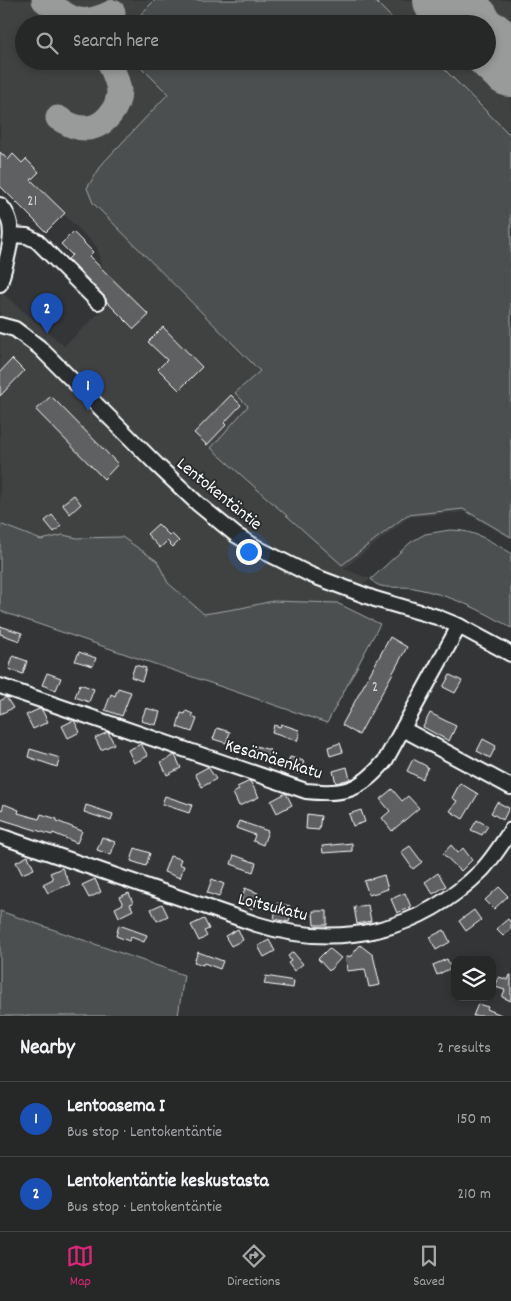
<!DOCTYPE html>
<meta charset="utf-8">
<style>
:root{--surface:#262828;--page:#323434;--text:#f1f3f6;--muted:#a4a6a8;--line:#424445;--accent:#db2777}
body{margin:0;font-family:Dekko,sans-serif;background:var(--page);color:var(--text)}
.controls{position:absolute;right:15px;bottom:15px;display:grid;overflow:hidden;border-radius:10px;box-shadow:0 2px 8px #0003}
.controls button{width:45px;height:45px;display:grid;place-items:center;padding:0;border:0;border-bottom:1px solid var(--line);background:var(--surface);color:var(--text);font:25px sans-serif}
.you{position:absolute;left:248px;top:551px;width:18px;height:18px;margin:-12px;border:4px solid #fff;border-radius:50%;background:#1a73e8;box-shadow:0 0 0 8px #1a73e833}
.badge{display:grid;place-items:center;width:32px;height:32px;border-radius:50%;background:var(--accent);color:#fff;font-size:16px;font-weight:700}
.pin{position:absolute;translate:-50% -41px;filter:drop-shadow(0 1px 2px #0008)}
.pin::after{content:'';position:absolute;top:26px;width:18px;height:15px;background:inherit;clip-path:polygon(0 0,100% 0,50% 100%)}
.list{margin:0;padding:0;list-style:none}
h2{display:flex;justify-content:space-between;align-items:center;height:65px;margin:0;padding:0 20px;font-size:21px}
h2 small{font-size:16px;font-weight:400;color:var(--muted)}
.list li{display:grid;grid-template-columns:32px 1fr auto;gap:15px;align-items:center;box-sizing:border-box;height:75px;padding:0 20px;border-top:1px solid var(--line)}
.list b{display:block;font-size:19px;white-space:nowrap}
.list p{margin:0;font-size:16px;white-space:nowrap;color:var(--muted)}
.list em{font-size:16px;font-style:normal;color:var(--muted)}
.icon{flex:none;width:28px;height:28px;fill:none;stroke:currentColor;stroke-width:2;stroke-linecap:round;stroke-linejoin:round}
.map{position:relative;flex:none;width:511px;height:1016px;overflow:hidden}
.search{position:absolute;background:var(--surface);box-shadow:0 2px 8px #0003;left:15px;right:15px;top:15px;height:55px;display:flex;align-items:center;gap:12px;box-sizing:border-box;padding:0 18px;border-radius:28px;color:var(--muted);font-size:19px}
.sheet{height:215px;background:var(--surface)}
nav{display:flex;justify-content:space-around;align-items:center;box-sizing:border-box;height:70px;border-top:1px solid var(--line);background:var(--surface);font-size:14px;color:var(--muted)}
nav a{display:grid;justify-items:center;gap:2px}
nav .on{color:var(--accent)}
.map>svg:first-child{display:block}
.built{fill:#404243;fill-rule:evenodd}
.green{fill:#4c4f50;stroke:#a6a7a8}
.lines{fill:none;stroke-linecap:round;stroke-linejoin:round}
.taxiway{stroke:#999a9a;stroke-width:25}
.runway{stroke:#999a9a;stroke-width:64}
.building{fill:#5f6162;stroke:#fff}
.minor-casing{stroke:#fff;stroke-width:18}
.minor{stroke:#2a2d2e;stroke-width:14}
.labels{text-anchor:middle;stroke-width:4;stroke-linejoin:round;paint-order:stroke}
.number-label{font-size:15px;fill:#d7d8d8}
.street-label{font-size:18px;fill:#fff;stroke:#2a2d2e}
</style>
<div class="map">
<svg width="511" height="1016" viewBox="0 0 511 1016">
<rect width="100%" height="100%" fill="#333536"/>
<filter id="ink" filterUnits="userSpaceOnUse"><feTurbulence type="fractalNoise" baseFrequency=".02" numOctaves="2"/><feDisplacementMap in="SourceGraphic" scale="10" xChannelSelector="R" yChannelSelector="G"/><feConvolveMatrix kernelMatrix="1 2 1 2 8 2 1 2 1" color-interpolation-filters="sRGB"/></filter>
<g filter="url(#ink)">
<path class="built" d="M 0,0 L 511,0 L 511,539 L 464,512 L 409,517 L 344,569 L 371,579 L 337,603 L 273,601 L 241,608 L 204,614 L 168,583 L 157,561 L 63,535 L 41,540 L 0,524 L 0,291 L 64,346 L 109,304 L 97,247 L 0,153 ZM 24,24 L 487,24 L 487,61 L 24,61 Z"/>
<g class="green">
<path d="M 155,0 L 374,0 L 398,24 L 134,24 L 142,13 Z"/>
<path d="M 138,61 L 436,61 L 511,136 L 511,537 L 463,509 L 407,515 L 342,565 L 211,448 L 248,406 L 235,393 L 260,371 L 93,203 L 87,188 L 103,163 L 168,94 L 141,67 Z"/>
<path d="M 0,524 L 41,540 L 63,535 L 77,538 L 122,537 L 157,561 L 168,583 L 204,614 L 241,608 L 273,601 L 337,603 L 380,624 L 327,723 L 0,611 Z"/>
<path d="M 450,530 C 475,530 490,541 511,553 L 511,628 C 481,609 449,595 414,588 C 401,585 379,592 371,579 L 411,542 L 425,534 Z"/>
<path d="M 0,911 L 184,975 L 178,1016 L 0,1016 Z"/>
</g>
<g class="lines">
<g class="taxiway">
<path d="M 44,0 C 71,20 81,28 113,12"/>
<path d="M 58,118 C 68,124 77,129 88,128 C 105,126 119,108 119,91 C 118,81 113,71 109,61"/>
</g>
<g class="runway">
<path d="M 445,0 L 469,24"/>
<path d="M 487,42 L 511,65"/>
</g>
</g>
<g class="building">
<path d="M 0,152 L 8,160 L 13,154 L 22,163 L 26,159 L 39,172 L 31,180 L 65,213 L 46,232 L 0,186 Z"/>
<path d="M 73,232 L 93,252 L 89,256 L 149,315 L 134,329 L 107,302 L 104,296 L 68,259 L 72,255 L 61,244 Z"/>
<path d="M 163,327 L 202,367 L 179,390 L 158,369 L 167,360 L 148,342 Z"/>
<path d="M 12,359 L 24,371 L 0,396 L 0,372 Z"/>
<path d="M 231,395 L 241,405 L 224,423 L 226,425 L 207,445 L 194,433 Z"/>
<path d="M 51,396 L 118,464 L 104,479 L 36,410 Z"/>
<path d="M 74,495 L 81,504 L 70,514 L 62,504 Z"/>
<path d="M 52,515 L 61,526 L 54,532 L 45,521 Z"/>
<path d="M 158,524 L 170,536 L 172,534 L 179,541 L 173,547 L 167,541 L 160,548 L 147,534 Z"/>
<path d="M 0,626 L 22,633 L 20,641 L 0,634 Z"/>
<path d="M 390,637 L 407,647 L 359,735 L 342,725 Z"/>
<path d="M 79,652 L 96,658 L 93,666 L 75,661 Z"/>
<path d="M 13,656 L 27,661 L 23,674 L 9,669 Z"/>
<path d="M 135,665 L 146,668 L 142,681 L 131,677 Z"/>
<path d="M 47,673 L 61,678 L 56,690 L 42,685 Z"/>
<path d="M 450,675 L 462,681 L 455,693 L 443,687 Z"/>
<path d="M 80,684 L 94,689 L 89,702 L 75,697 Z"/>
<path d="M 118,688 L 131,692 L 122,716 L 105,710 L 111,694 L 115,696 Z"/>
<path d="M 6,697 L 13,708 L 0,714 L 0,701 Z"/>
<path d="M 146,708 L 160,712 L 156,725 L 141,721 Z"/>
<path d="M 39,709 L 42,710 L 48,722 L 33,729 L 26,715 Z"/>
<path d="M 186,711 L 193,714 L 192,717 L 197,719 L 192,732 L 177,727 L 181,713 L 185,714 Z"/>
<path d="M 430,713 L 456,726 L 449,741 L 423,727 Z"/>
<path d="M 74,720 L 80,732 L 68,738 L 62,726 Z"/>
<path d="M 281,724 L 299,730 L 298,732 L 300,733 L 297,741 L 272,733 L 274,725 L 280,727 Z"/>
<path d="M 217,728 L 230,732 L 226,743 L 213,739 Z"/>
<path d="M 108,732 L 114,744 L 101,750 L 95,738 Z"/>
<path d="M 483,739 L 496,746 L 490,758 L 477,751 Z"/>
<path d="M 340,743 L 343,752 L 330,756 L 328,747 Z"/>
<path d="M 141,744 L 148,756 L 134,763 L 128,750 Z"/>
<path d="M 256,746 L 270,750 L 266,762 L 252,758 Z"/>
<path d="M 30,749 L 60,758 L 57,767 L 28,757 Z"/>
<path d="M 175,755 L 181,768 L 167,775 L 161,762 Z"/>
<path d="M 290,757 L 304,761 L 300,774 L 286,769 Z"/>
<path d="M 413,759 L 428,767 L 422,779 L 407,771 Z"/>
<path d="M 208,767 L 216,779 L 202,787 L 195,774 Z"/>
<path d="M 347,767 L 350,779 L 336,783 L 333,771 Z"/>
<path d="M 250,781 L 259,797 L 239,806 L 233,793 L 239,790 L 237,787 Z"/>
<path d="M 460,783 L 478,794 L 463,819 L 450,811 L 457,801 L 452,798 Z"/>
<path d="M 392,789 L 402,801 L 408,796 L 419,808 L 392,831 L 382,818 L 390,811 L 380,799 Z"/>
<path d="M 286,793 L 292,805 L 277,813 L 271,801 Z"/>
<path d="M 165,796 L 192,805 L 189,813 L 162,804 Z"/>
<path d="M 497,802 L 509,808 L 503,820 L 491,813 Z"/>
<path d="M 4,804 L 19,810 L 18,813 L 39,819 L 41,814 L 57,819 L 57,821 L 82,831 L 77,843 L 53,833 L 52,835 L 0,819 L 0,809 L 2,810 Z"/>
<path d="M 86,805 L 113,814 L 111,821 L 84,812 Z"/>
<path d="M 361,810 L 365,822 L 353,826 L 349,814 Z"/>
<path d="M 307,814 L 321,816 L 319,830 L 306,829 Z"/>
<path d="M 477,820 L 488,826 L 482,835 L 471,830 Z"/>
<path d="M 239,821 L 268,831 L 263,845 L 253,841 L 255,835 L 236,828 Z"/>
<path d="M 102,837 L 115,842 L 111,855 L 97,850 Z"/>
<path d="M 352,843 L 352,851 L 323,853 L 322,846 Z"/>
<path d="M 451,845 L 458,853 L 463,848 L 472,860 L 461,871 L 443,854 Z"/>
<path d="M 410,846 L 422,862 L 413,869 L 401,852 Z"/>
<path d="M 135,848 L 150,853 L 146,866 L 131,861 Z"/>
<path d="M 234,855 L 256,863 L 253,872 L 231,864 Z"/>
<path d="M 28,856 L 34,869 L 22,874 L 16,862 Z"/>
<path d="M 170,856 L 181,859 L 179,864 L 184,866 L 180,878 L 164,872 Z"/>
<path d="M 62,868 L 70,884 L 48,893 L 43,884 L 53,879 L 50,873 Z"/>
<path d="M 438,873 L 446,886 L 433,894 L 425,882 Z"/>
<path d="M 384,875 L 388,889 L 369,895 L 364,881 Z"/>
<path d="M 95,879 L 101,892 L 89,898 L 82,885 Z"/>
<path d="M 212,879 L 224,884 L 219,897 L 207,893 Z"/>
<path d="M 499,887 L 508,896 L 494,909 L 485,900 Z"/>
<path d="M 245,888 L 258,893 L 252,909 L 240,904 Z"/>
<path d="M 129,893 L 133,903 L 130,904 L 133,910 L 119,917 L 115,908 L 123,904 L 119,897 Z"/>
<path d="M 405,893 L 411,907 L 397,913 L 391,899 Z"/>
<path d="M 277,903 L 290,906 L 289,910 L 292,911 L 289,922 L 274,919 Z"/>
<path d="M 162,904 L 168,916 L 157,921 L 151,909 Z"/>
<path d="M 368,905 L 371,921 L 357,924 L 354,907 Z"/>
<path d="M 474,910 L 481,920 L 466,931 L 459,921 Z"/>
<path d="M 313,911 L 327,911 L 327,925 L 314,925 Z"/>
<path d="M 204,919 L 209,929 L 204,931 L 207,936 L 199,941 L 191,925 Z"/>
<path d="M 508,919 L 511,923 L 511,929 L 503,936 L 496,929 Z"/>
<path d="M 119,925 L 147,935 L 144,942 L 131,937 L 129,941 L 116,936 Z"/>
<path d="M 238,929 L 243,940 L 231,946 L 225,936 Z"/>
<path d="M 444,930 L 450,942 L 436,950 L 430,937 Z"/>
<path d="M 269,940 L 275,951 L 264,957 L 258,946 Z"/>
<path d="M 360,945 L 373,955 L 380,985 L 369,987 L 365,969 L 347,971 L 346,957 L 351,956 Z"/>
<path d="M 329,948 L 341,958 L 329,971 L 318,959 Z"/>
<path d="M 198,952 L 223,961 L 220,969 L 204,963 L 203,965 L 194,962 Z"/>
<path d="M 293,952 L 303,964 L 294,971 L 288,963 L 291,961 L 288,956 Z"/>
<path d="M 447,959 L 451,968 L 437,975 L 433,965 Z"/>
<path d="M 510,975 L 511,975 L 511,1001 L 502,997 L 505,990 L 495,987 L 499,977 L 508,980 Z"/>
<path d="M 266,976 L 294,981 L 293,988 L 264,984 Z"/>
<path d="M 478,1004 L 488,1007 L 487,1009 L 504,1016 L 473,1016 Z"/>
</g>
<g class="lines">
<g class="minor-casing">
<g id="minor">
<path d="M 0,205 C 21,226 6,259 0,284"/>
<path d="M 12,235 L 27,236 L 37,241 L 98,302"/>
<path d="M 0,325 L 15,329 L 39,347 L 157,465 L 197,503 L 236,535 L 259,549 L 311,575 L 375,599 L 437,617 L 459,626 L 511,654"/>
<path d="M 0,686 L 306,791 C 344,795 360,791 385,761 L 459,626"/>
<path d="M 403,729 L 511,787"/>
<path d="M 0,836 L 256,924 C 339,950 420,932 482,870 C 493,858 502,844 511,830"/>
</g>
</g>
<use href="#minor" class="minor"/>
</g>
</g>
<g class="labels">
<g class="number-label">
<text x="32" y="205">21</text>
<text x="375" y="691">2</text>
</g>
<g class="street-label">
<text transform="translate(220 493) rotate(39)" y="6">Lentokentäntie</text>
<text transform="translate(274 758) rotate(17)" y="6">Kesämäenkatu</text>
<text transform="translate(273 906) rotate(14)" y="6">Loitsukatu</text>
</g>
</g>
</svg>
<div class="controls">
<button><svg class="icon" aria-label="layers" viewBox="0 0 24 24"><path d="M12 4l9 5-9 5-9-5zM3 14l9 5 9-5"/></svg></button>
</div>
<div class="you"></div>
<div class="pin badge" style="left:88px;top:411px;background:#1a4fb4">1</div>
<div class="pin badge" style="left:47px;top:334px;background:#1a4fb4">2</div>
<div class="search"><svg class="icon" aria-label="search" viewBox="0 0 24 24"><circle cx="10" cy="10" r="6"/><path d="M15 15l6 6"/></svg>Search here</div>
</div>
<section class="sheet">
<h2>Nearby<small>2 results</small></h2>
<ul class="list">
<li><span class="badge" style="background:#1a4fb4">1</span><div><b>Lentoasema I</b><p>Bus stop · Lentokentäntie</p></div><em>150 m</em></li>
<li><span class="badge" style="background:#1a4fb4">2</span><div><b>Lentokentäntie keskustasta</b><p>Bus stop · Lentokentäntie</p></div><em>210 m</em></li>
</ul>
</section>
<nav>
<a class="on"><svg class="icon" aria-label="map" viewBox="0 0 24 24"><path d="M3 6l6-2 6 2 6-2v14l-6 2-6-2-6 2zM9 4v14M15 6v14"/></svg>Map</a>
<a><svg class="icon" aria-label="directions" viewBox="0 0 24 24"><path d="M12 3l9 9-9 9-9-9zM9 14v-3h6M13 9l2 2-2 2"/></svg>Directions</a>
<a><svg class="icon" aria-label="saved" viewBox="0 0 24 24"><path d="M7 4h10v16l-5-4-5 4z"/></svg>Saved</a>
</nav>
